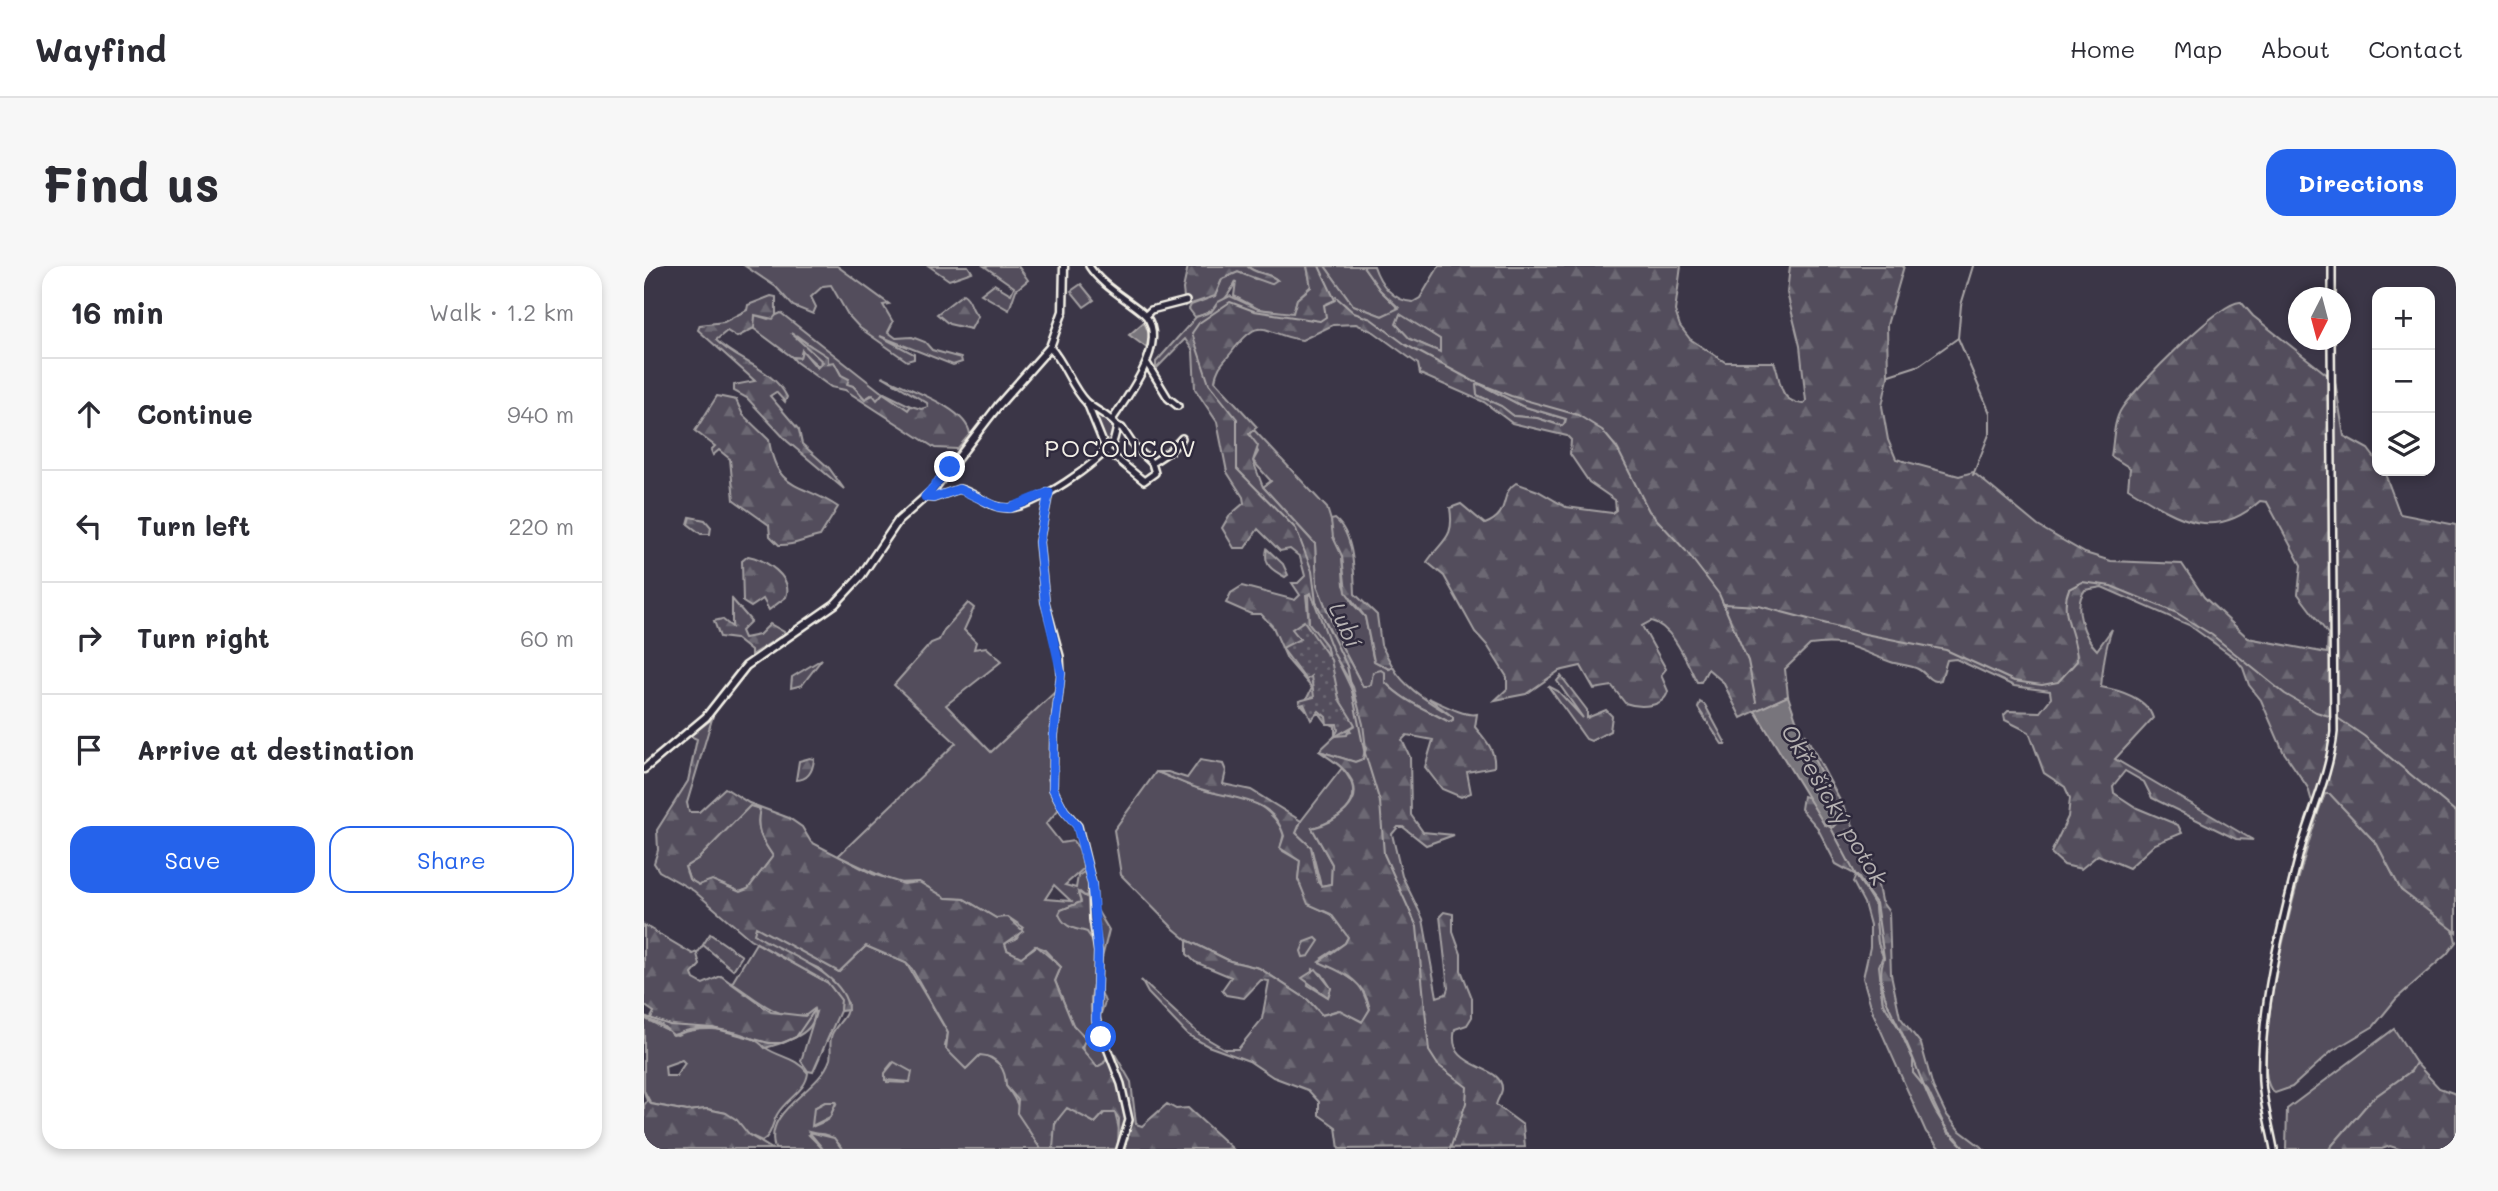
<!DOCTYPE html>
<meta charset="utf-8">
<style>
:root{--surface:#fff;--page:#f7f7f7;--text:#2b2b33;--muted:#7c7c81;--line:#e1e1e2;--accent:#2563eb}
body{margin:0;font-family:Mali,sans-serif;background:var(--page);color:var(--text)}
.controls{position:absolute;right:21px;top:21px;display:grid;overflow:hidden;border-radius:14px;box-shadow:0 4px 10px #0003}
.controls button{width:63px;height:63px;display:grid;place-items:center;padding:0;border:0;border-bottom:2px solid var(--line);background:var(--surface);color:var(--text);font:35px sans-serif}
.compass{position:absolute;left:1644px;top:21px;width:63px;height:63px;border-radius:50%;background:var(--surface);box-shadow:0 4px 10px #0003;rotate:186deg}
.stop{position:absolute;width:21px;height:21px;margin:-16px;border:5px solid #2563eb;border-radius:50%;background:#fff}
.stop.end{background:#2563eb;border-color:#fff;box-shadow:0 2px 7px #0008}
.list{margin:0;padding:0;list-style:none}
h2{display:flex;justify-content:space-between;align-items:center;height:91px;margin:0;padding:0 28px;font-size:30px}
h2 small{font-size:23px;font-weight:400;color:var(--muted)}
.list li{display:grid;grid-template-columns:46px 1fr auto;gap:21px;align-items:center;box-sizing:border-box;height:112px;padding:0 28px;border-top:2px solid var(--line)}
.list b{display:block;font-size:26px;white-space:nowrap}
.list em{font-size:23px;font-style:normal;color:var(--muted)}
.actions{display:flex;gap:14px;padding:21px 28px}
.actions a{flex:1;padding:16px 0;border:2px solid var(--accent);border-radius:21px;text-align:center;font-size:24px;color:var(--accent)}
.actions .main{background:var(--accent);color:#fff}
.icon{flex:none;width:38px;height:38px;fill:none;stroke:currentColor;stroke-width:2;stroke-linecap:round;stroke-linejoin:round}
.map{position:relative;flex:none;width:1812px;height:883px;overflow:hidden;border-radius:21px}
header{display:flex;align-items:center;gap:42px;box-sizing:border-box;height:98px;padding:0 35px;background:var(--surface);border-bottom:2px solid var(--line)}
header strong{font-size:33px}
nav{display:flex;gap:38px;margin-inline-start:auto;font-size:24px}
.intro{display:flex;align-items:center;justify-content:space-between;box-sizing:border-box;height:168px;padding:0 42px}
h1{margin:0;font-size:49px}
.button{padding:18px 32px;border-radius:21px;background:var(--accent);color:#fff;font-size:24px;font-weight:700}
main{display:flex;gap:42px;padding:0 42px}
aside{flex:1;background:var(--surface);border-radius:21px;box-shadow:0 4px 10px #0003}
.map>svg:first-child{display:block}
.grass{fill:#534e5c;stroke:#a4a0a2;stroke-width:2;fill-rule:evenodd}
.forest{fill:url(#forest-firs);stroke:#a4a0a2;stroke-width:2;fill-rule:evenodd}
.park{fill:url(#park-dots);stroke:#a4a0a2;stroke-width:2}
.water{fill:#78747b;stroke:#aaa6a7;stroke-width:2}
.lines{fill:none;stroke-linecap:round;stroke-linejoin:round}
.stream{stroke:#aaa6a7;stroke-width:2}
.minor-casing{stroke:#f4f1e8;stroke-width:10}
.major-casing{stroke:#f4f1e8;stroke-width:11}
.minor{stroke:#2f2a3d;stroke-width:5}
.major{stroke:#2f2a3d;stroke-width:6}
.route{stroke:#2563eb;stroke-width:9}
.labels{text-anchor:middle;stroke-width:5;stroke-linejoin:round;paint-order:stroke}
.water-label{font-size:23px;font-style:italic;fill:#b6b2b2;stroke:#2f2a3d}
.quarter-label{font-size:24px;letter-spacing:2px;fill:#f4f1e8;stroke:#2f2a3d}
</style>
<header>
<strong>Wayfind</strong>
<nav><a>Home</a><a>Map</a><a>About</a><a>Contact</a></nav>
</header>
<div class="intro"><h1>Find us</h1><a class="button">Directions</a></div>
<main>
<aside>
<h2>16 min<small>Walk · 1.2 km</small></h2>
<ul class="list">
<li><svg class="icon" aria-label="ahead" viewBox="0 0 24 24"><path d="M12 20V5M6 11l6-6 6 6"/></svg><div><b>Continue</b></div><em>940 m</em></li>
<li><svg class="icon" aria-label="left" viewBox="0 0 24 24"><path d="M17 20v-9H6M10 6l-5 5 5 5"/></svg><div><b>Turn left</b></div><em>220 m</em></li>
<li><svg class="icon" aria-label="right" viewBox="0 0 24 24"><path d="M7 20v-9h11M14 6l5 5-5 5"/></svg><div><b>Turn right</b></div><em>60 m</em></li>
<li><svg class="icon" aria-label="arrive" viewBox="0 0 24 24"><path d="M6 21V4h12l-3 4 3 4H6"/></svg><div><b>Arrive at destination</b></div></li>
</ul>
<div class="actions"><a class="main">Save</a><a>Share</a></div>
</aside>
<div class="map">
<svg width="1812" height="883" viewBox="0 0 1812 883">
<defs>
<pattern id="forest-firs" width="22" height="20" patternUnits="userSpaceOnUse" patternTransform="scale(1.75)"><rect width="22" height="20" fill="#534e5c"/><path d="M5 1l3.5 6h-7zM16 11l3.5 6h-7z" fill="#6c6873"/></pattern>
<pattern id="park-dots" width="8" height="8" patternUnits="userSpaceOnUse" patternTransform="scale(1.75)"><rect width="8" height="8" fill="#534e5c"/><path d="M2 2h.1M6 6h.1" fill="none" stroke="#6c6873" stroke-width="1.8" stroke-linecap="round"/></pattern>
</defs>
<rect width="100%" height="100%" fill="#3b3647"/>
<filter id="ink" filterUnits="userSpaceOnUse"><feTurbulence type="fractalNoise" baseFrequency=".0143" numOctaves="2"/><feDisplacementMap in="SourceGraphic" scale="14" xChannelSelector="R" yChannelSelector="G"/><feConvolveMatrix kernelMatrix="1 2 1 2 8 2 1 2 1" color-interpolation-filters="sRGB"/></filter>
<g filter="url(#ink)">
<g class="grass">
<path d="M 101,0 L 193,0 L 245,38 L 239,39 L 249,56 L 244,66 L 252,72 L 268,71 L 281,76 L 288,84 L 317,92 L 318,96 L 309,99 L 236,70 L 270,88 L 270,93 L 263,95 L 216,62 L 204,49 L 187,19 L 179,20 L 167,31 L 172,41 L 169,48 L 149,40 L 132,21 Z"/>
<path d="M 285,0 L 324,0 L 328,6 L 305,14 Z"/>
<path d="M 340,0 L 374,0 L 384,14 L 372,24 L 365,44 L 337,28 L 350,18 L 367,28 L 370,21 Z"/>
<path d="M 603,0 L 663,0 L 667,20 L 653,33 L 649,48 L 614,43 L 590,30 L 592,15 C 584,32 571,47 551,51 L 545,43 L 547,39 L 571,30 L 578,13 L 594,6 L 611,13 L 633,14 C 625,6 612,9 603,0 Z"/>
<path d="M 681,0 L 719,0 L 736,24 L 755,43 L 738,50 L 709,39 Z"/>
<path d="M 437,18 L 450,34 L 440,41 L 427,25 Z"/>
<path d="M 137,47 L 236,125 L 267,140 L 264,144 L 242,129 L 238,128 L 233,135 L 227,129 L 221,133 L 209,120 L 202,118 L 191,98 L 185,97 L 180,90 L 152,69 L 177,91 L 176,102 L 158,85 L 156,92 L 148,91 L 109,62 L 111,49 L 124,53 Z"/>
<path d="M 756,47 L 796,73 L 796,86 L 766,73 L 752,58 Z"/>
<path d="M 836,118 L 878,140 L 922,153 L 919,160 L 893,152 L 870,150 L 857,140 L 833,129 L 832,119 Z"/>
<path d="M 447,143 L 467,155 L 469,169 L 466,176 L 460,173 Z"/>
<path d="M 607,165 L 611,165 L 683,242 L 698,290 L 700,319 L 709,338 L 721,351 L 729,392 L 745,403 L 749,401 C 762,424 788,437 809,451 L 809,454 L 805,456 C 782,443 760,436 741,416 L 741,407 L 727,419 L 719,421 L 696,377 L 673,319 L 671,278 L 619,221 L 627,215 L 609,195 L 614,186 L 605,168 Z"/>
<path d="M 664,327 L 670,331 C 677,350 683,370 691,389 C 705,420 729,457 719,493 L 711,496 L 675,485 L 691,470 L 707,466 L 696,437 L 682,379 L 665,358 Z"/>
<path d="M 324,337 L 330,342 L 320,364 L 332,376 L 330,383 L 342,381 L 358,395 L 302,439 L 347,486 L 413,424 L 413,434 L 408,446 L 408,500 L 404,513 L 415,543 L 402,558 L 417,577 L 429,575 L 438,586 L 439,603 L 421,619 L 432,622 L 434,610 L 440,606 L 446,619 L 442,631 L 436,626 L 434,628 L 437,636 L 417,644 C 422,662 427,662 443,665 C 460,686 446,718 447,742 C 448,760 456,775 463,791 L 460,797 L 453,801 C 440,795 435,784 441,771 L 429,759 L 411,715 L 417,701 L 400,683 L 391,680 L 377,692 L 363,684 L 361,677 L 372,673 L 379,661 L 364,651 L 352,652 L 320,633 L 302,632 L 275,616 L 252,617 L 194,590 L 312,477 L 250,419 L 287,377 L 295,374 L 300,364 ZM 410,619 L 427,635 L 401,633 Z"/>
<path d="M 698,502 C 725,533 699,553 668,562 L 688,598 L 687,618 L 677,620 L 667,581 L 652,567 L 657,555 Z"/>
<path d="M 512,506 C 529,511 545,521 563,525 C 598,533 621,531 640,567 L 637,580 L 639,585 L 656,595 L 654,613 L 665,638 L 687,648 L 704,671 L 701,677 L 678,692 L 716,719 L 726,743 L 719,756 L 694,744 L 678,749 L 664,734 L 615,702 L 586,695 L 543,674 L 530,663 L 477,609 L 470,564 ZM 669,703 L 678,708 L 687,722 L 684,731 L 664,719 Z"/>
<path d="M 1681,528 L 1686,528 L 1733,578 L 1757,624 L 1809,662 L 1812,676 L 1803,688 L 1752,733 L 1730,760 L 1688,785 L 1648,821 L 1631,827 C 1597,808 1665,564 1681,528 Z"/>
<path d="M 106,539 L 116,543 C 111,564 118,574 129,590 L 104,623 L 96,626 L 70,615 L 55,619 L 45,613 L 41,601 L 55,592 Z"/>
<path d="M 1212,609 L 1231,639 L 1234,677 L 1239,690 L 1236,719 L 1239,737 L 1255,762 L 1269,793 L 1269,807 L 1284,825 L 1304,867 L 1312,871 L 1321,883 L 1296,883 L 1282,866 L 1229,747 L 1219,712 L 1226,681 L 1226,659 L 1220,637 L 1209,616 Z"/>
<path d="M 115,660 L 195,706 L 222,680 L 262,697 L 304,767 L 301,780 L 333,790 L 340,788 C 355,796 363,802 362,820 C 378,839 381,864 397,883 L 198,883 C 191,870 179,865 165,869 L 179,883 L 131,883 C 118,843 175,827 186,793 C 188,784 184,774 189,766 C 195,755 204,751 204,737 L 176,703 L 131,682 L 110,668 L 109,664 ZM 248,797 L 261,817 L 243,816 L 243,803 ZM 181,836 L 192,838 L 184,854 L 170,860 L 170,842 Z"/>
<path d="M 112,677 L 184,717 L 197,734 L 196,745 L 169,806 L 164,805 L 157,795 L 172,746 C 138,760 115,734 88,717 Z"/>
<path d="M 0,752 L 33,769 C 52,760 96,761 114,774 C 119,777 117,779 122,782 C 137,792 151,791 164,807 C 162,825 143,832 134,847 C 128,856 128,870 118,875 L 105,869 L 82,847 L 63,843 L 43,845 L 7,838 L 0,825 ZM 38,794 L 41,797 L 32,810 L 22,810 L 21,800 Z"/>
<path d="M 1750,763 L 1772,797 L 1767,805 L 1728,833 L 1685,883 L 1642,883 L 1643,843 Z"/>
<path d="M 425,842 L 451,857 L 460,847 L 471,847 L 476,867 L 473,883 L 409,883 L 408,864 L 419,844 Z"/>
</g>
<g class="forest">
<path d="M 544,0 L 603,0 C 612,9 624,6 633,14 L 627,18 L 594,6 L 578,13 L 571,30 L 541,40 L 539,23 Z"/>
<path d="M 663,0 L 681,0 L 709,39 L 738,50 L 755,42 L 736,24 L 719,0 L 730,0 C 736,18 749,35 769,36 L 776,32 L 795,0 L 1037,0 L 1031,45 L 1036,60 L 1046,73 L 1081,96 L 1130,96 C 1138,115 1133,135 1159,138 L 1162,135 L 1156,80 L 1143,27 L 1146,0 L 1260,0 L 1243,59 L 1244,111 L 1238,140 L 1244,174 L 1252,193 L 1315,210 L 1329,206 L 1394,260 L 1441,287 L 1467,295 L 1538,298 L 1560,331 L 1604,372 L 1683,387 L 1684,368 L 1654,328 L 1657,299 L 1623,236 L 1616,235 C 1568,278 1531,251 1484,222 L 1486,202 L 1467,190 C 1470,175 1469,155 1478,142 C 1491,122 1577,34 1597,36 L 1609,50 L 1691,115 L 1700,170 L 1724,183 L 1733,195 L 1733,205 L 1740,205 L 1756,248 L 1812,259 L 1812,666 L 1757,624 L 1733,578 L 1686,528 L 1681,528 L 1675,542 L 1668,536 L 1664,522 L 1639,485 L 1617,434 L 1605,419 L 1599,402 L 1592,393 L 1545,359 L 1458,321 L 1441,324 C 1428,340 1440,371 1453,384 L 1468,363 C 1461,382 1459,401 1457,421 C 1475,424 1503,432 1509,452 L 1471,493 L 1609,574 L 1592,573 L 1508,532 L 1500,516 L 1481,505 L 1469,520 L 1470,527 L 1493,542 L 1534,559 L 1538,567 L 1511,578 L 1485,602 L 1454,589 L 1437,603 L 1420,599 L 1407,587 L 1424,551 L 1426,532 L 1421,521 L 1400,507 L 1385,466 L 1361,454 L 1360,449 L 1364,445 L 1396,446 L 1407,432 L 1406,425 L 1370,420 L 1312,393 L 1303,394 L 1297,414 C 1285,418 1284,408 1274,403 C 1266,399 1256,399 1247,396 C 1214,385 1205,373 1166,379 L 1141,403 L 1144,430 L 1097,452 L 1079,416 L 1064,403 L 1057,416 L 1053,416 C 1043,397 1029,360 1007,355 L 998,360 L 1022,403 L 1017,409 L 1024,425 C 1020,442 995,442 981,437 L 968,420 L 950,423 L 937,400 L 915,405 L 882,428 L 851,434 L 863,423 L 863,411 L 843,379 L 831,366 L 800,310 L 783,296 C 799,273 811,272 806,242 L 817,238 L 841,258 C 868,248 854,228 872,217 L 894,225 L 922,241 L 968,247 L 972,244 L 971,234 L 945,216 L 926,188 L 927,174 L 923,170 L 868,157 L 840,136 L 776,108 L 774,98 L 730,66 L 712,58 L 689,59 L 658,74 C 618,69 619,45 587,87 C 579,97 573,101 571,115 L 613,161 L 605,168 L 614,180 L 609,195 L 619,221 L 671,278 L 673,319 L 696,377 L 719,421 L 727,419 L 729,406 L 737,404 L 741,407 L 741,416 C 760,436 782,443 805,456 L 809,454 L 809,451 L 784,432 C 796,437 821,451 833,448 L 831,461 C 841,473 852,484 850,501 L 823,506 L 827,527 L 817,531 L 798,523 L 781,501 L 789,474 L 763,469 L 758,474 L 766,491 L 767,549 L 779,566 L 810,569 L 782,579 L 759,561 L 754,561 L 748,568 L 758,610 L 779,653 L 793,731 L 802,728 L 804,722 L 796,650 L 800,646 L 809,648 L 809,666 L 817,688 L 817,704 L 828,732 L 828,751 L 823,759 L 811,763 C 801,805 859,797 858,823 C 858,828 853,833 852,839 L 879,859 L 881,881 L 695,883 L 692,861 L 675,849 L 675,836 L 664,824 L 629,811 L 605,795 L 564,780 L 544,769 L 504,727 L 497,714 L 555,768 L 581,783 L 594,783 L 618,753 L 625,715 L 617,714 L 600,732 L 582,729 L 578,724 L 587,711 L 551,696 L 543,688 L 543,674 L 586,695 L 615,702 L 664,734 L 678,749 L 696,744 L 718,756 L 726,743 C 720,714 700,707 675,696 L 701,677 L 704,671 L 687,648 L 664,638 L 654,613 L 656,595 L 636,582 L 640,570 C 629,531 592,534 560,524 C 544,520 529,512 513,506 L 524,506 L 543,512 L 556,494 L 579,498 L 582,505 L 579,518 L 607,524 L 657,555 L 652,567 L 667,581 L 674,616 L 677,620 L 687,618 L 688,598 L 668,562 C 690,557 724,537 705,510 C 698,499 686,493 675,485 L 711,496 L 719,493 L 722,483 L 719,458 L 709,421 L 690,388 L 667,327 L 662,329 L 665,357 L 682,379 L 694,432 L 708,455 L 703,469 L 691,470 L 691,460 L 682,456 L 676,448 L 666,448 L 656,437 L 662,434 L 668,422 L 643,393 L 629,361 L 617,348 L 607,348 L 582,337 L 587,327 L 598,320 L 651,334 L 656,329 L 648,317 L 654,317 L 661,310 L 656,291 L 646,283 L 636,285 L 614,263 L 601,282 L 590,282 L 578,262 L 585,250 L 600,237 L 599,231 L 583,206 L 573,156 L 551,123 L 549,85 L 541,73 L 512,103 L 512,96 L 552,51 L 567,46 L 574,36 L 586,30 L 614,43 L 649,47 L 653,33 L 667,21 ZM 756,48 L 796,73 L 796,86 L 766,73 L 752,58 ZM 836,118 L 878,140 L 922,153 L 921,157 L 918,160 L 893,152 L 870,150 L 857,140 L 833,129 L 832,119 Z"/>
<path d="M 319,28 C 328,33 326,44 334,50 L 327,63 L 305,58 L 293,48 Z"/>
<path d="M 127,30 L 132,31 L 132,49 L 129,53 L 111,49 L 110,62 L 93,71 L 83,65 L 72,74 C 92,95 129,102 143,131 L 141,136 L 132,126 L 126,130 L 155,164 L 158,178 L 185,202 L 200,223 L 143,175 L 103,132 L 90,125 L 90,119 L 111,115 L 54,64 L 56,59 L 80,56 L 103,44 L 104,39 Z"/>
<path d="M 147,67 L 184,91 L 184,97 L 190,96 L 197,109 L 205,113 L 203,118 L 209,120 L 221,133 L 229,129 L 233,134 L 239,127 L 264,144 L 267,140 L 277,143 L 284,141 L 283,137 L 238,110 L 242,112 C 264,123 323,142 326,168 L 313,183 L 291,182 L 201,124 L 187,121 L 152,96 L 148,91 L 156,92 L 158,84 L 173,102 L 179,96 Z"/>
<path d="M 73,130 L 92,134 L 99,149 L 125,174 C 133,228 159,216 194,241 L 176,270 C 160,273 151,280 135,279 L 126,270 L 125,259 L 90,234 L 86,193 L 75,184 L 69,189 L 67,184 L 71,180 L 51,165 Z"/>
<path d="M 46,251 L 61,254 L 67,261 L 66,268 L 57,268 L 44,258 Z"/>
<path d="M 691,253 C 710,268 710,304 711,328 L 733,349 L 737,379 L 749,401 L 745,403 L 730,395 L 721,351 L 702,326 L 698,290 L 689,271 L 687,254 Z"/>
<path d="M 623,283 L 639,298 L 644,309 L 641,311 C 628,304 619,299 623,283 Z"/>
<path d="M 104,290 C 120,293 150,311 142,331 L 125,344 L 119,333 L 107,341 L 99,336 L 98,295 Z"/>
<path d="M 88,333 L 107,355 L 97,365 L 100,372 L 115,369 L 126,358 L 142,367 L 107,389 L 107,385 L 92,373 L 76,371 L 70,355 L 78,353 L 88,361 Z"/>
<path d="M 178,393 L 158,419 L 147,422 L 148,411 Z"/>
<path d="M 917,410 L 943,444 L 943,452 L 962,444 L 968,450 L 966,465 L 947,475 L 942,473 L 904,420 L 914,425 L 939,452 L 913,415 Z"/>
<path d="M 1056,436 L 1061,439 L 1082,478 L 1078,478 L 1054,442 Z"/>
<path d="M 68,453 L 43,537 L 45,546 L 55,546 L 81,522 L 105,537 L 145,552 L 158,561 L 167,576 L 229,608 L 260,618 L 275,616 L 302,632 L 320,633 L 352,652 L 364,651 L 379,665 L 361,678 L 363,684 L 377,691 L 393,680 L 417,701 L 411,715 L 429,759 L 442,773 L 437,782 L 453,801 L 460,797 L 463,791 C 456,775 448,760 447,743 C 446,718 460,686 443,666 C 431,662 421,663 415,648 L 417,644 L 437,636 L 434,626 L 442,631 L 446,619 L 452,625 L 453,644 L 465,664 L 456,700 L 456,723 L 461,736 L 456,750 L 461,771 L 487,816 L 492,858 L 498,860 L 523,838 L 532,843 L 544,842 L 589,883 L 474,883 L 475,853 L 471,847 L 460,847 L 451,857 L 423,842 L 411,857 L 409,883 L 397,883 L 373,847 L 374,834 L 362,820 C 362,803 353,790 336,789 L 322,803 L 302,783 L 304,767 L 268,703 L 262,697 L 222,680 L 195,706 L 112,661 L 110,668 C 137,686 203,707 204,744 L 196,745 L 197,734 L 184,717 L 106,673 L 50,625 L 15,605 L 10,597 L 14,584 L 13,564 L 44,515 L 53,473 L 46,470 ZM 106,540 L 116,543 C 111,564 118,574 129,590 L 104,623 L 96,626 L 68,614 L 55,619 L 45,613 L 41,601 L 55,592 Z"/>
<path d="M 1161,468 L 1230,599 L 1237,635 L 1245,646 L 1247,708 L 1256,751 L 1277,778 L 1289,821 L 1302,848 L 1315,864 L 1340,883 L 1321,883 L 1312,871 L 1304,867 L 1284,825 L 1269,807 L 1269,793 L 1255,762 L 1239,737 L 1235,700 L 1239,690 L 1234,677 L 1231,639 L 1214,610 L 1192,598 L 1173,561 L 1157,543 L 1159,530 L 1165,532 L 1180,558 L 1187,531 L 1163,481 Z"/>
<path d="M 166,492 L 170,493 C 169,504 165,514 152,514 L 155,495 Z"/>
<path d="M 0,659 L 49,688 L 55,685 L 66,668 L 98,690 L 89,704 L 59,679 L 53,688 L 56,699 L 48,708 L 50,713 L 59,718 L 77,710 L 127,746 L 161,750 L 170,743 C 175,768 139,777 121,782 C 106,765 68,760 45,764 C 39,765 35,768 29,769 L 18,759 L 0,752 L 7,752 L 10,746 L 0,739 Z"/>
<path d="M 672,672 L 675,675 L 665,690 L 659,691 L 657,685 L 661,676 Z"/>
<path d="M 672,703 L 687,722 L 684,731 L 658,712 Z"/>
<path d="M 250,796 L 268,806 L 266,816 L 241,814 L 241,807 Z"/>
<path d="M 1772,797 L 1795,822 L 1812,828 L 1812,883 L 1755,883 L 1746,880 L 1738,883 L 1685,883 L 1728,833 L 1767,805 Z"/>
<path d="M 0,825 L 7,838 L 43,845 L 63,843 L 82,847 L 93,854 L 105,869 L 128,883 L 0,883 L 0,839 L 3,835 Z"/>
<path d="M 181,836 L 192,836 L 186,851 L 168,860 L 170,842 Z"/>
<path d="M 165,866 L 190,872 L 198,883 L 179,883 Z"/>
</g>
<path class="park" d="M 660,355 L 687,394 L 695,433 L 710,457 L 711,459 L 690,471 L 694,464 L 693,458 L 683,458 L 682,451 L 675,445 L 667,454 L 660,438 L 656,439 L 655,435 L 670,431 L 667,410 L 662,414 L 638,382 L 656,373 L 648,363 Z"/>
<g class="water">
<path d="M 500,56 L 505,68 L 503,82 L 485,69 Z"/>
<path d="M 1144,430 L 1156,465 L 1181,515 L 1193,557 L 1188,562 L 1180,558 L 1111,445 Z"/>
</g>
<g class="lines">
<g class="stream">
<path d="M 675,0 L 691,34 L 680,39 L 682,51 L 676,55 L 610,45 L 586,36 L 555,57 L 548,67 L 565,118 L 593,153 L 593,203 L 652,263 L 668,305 L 672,336 L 703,400 L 720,484 L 736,536 L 740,588 L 773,661 L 785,785 L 794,799 L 823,821 L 822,837 L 806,883"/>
<path d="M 1329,0 L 1317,39 L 1314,72 L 1346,147 L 1346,166 L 1329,209"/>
<path d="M 692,31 L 710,47 L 727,53 L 762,79 L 829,115 L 867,130 L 934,149 L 958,164 L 973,182 L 1005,245 L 1042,285 L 1075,328 L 1104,395 L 1112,436"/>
<path d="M 1245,109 L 1276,99 L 1314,72"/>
<path d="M 1079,338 L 1115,340 L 1221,368 L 1302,384 L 1370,415 L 1398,419 L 1414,416 L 1433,395 C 1434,370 1414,348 1425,323 L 1438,316 L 1467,320 L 1533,347 L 1568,369 L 1641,428 L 1672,446 L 1695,453 L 1720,470 L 1812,546"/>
<path d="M 1186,560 L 1214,613 L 1232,637 L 1240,692 C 1230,718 1248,747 1259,769 C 1280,812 1283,849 1322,883"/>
<path d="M 0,750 L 26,759 L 69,762 L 125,777 L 139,777 L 152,771 L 170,745"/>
</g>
<g class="minor-casing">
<g id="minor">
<path d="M 445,0 C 458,20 480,31 498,46 C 529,72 483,131 468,154"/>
<path d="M 1688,32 L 1688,0"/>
<path d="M 502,49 L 507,44 L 542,35"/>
<path d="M 504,99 L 524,132 L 534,140"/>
<path d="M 443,137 L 462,184 L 500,215 L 511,207 L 508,197"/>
<path d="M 473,160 L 478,162 L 490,180 L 508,197 L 526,185 L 538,172"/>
<path d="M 405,226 L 395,276 L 401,336 L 416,390 L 417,407 L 410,469 L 409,523 L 420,544 L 434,560 L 448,618 L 449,653 L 454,686 L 452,754 L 477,818 L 485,854 L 476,883"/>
<path d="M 281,231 L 289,232 L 315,223 C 333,227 346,243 365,242 C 390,241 456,197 469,176 C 471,171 472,165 473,160 C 465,149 452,145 442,136 C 427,121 422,99 406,81"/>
<path d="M 1630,883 C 1626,861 1619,837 1618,815 C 1615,747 1637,660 1654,594 C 1665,549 1685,514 1690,466 L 1687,74"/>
</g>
</g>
<g class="major-casing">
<path id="major" d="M 0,503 L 62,451 L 102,400 L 191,338 L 217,310 L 254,255 L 290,223 L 354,140 L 406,81 L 419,45 L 420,0"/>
</g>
<use href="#minor" class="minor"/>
<use href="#major" class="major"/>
</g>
</g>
<g class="lines" filter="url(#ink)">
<path class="route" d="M 306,201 L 281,231 L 289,232 L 315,223 L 354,241 L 366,242 L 405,226 L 395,276 L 401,336 L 417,407 L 410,469 L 409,523 L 420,544 L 433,560 L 448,618 L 454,686 L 452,754 L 457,771"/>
</g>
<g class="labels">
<g class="water-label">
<text transform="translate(701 359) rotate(65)" y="8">Lubí</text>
<text transform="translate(1190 539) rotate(59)" y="8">Okřešický potok</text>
</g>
<g class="quarter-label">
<text x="477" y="191">POCOUCOV</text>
</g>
</g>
</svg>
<div class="controls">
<button>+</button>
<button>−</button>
<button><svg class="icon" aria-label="layers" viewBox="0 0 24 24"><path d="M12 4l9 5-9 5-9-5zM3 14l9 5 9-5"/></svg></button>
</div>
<svg class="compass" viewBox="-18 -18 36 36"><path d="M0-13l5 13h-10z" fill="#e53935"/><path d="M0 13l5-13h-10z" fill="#7c7c81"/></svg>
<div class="stop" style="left:457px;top:771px"></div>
<div class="stop end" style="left:306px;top:201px"></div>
</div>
</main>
